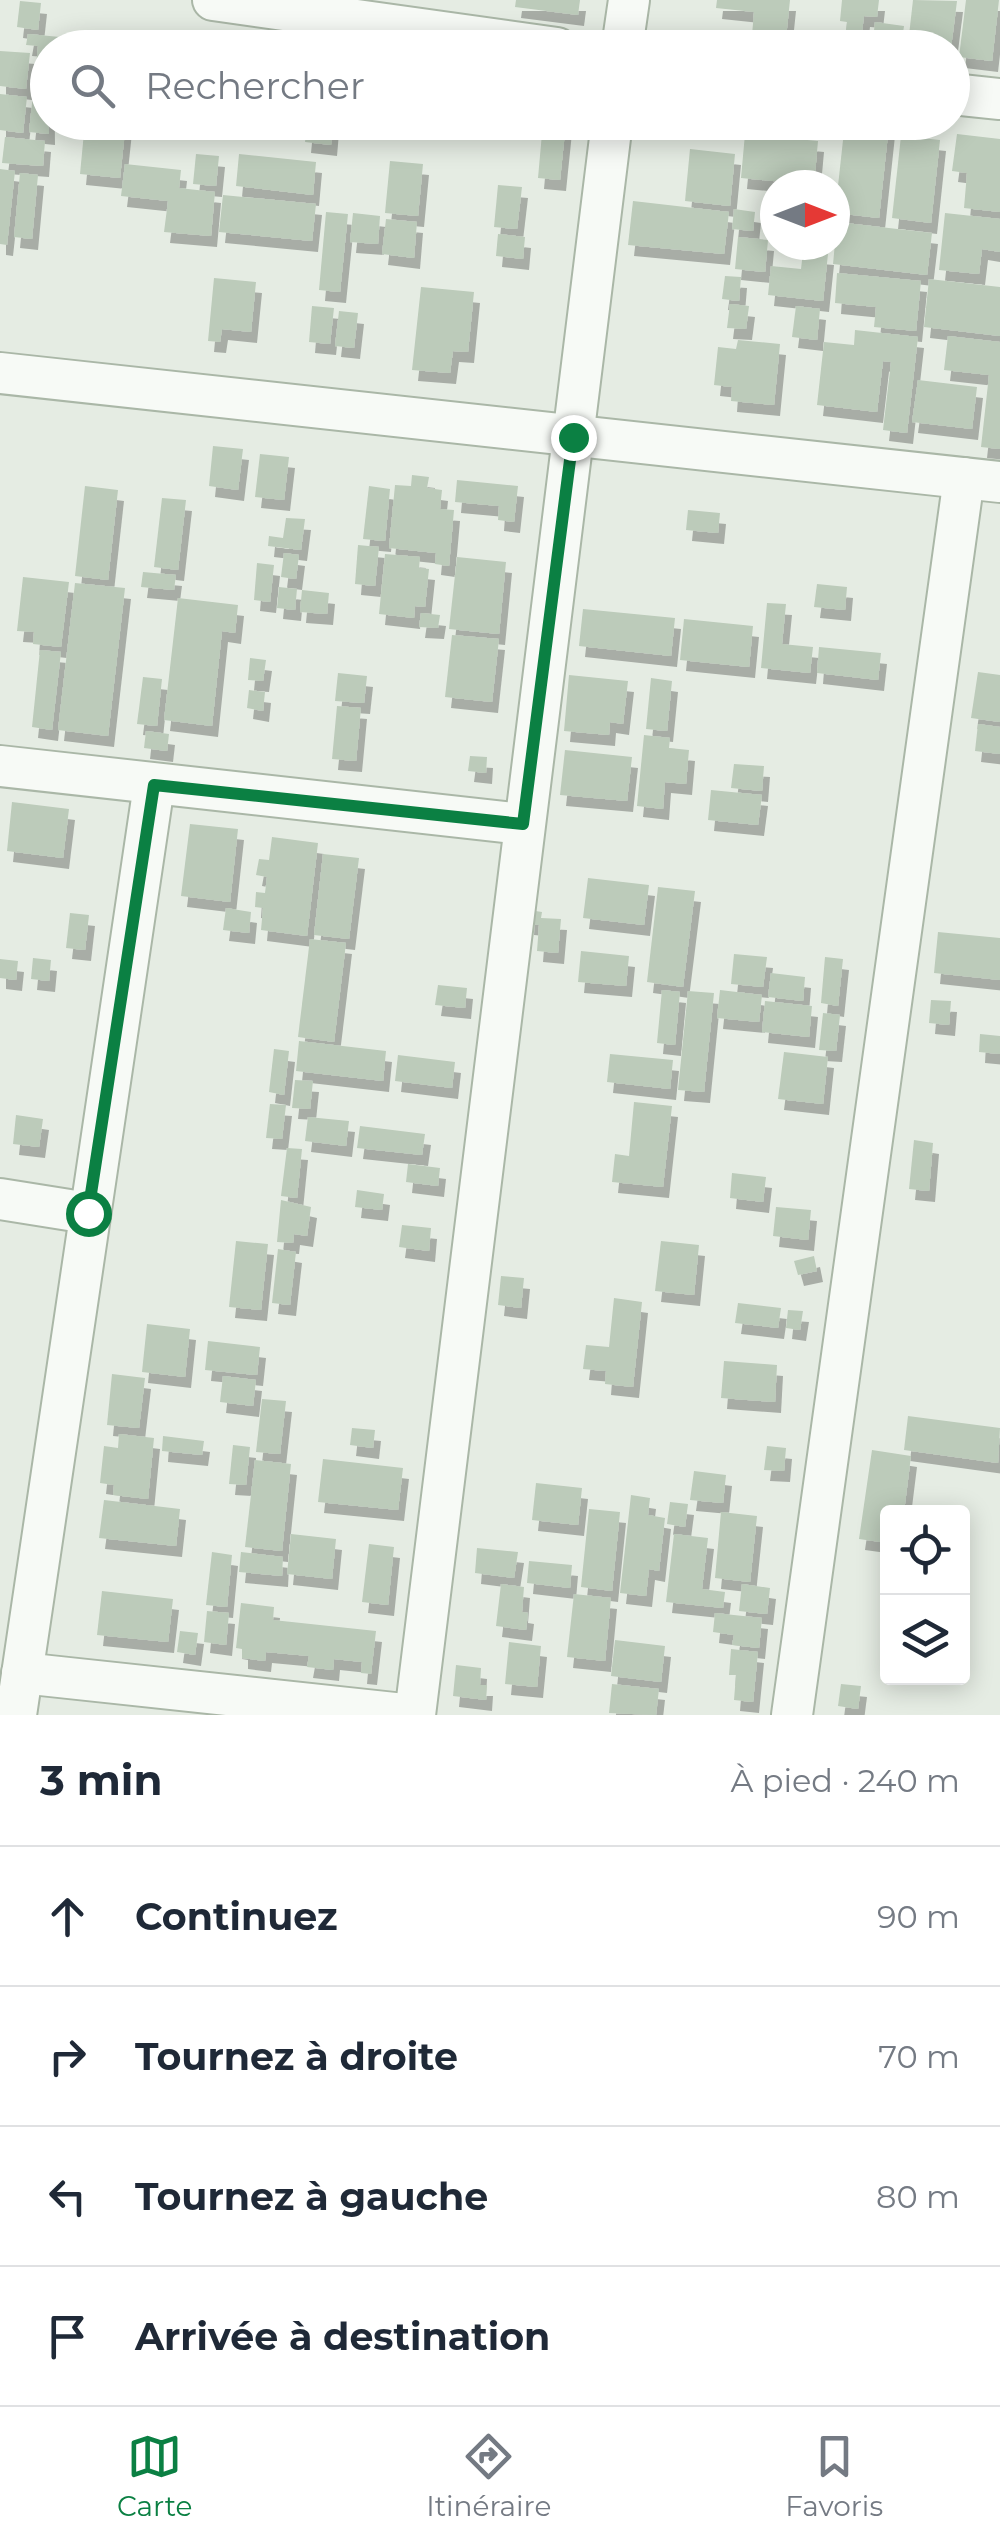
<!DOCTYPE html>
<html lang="fr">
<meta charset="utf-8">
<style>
:root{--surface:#fff;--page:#f2f2f3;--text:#1f2937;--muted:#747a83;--line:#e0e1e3;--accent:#0b8043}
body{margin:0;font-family:Montserrat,sans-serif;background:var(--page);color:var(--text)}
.controls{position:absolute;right:30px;bottom:30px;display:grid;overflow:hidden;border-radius:10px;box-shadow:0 5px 25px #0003}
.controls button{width:90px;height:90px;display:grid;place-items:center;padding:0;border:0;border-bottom:2px solid var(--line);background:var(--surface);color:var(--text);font:50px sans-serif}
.compass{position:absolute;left:760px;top:170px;width:90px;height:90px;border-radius:50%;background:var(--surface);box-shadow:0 5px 25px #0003;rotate:90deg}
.stop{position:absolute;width:30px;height:30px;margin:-22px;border:8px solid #0b8043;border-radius:50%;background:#fff}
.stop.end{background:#0b8043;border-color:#fff;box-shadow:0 2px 10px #0008}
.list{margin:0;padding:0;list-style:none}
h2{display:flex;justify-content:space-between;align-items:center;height:130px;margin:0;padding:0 40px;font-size:42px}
h2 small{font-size:32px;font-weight:400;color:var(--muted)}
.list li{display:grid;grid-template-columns:65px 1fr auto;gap:30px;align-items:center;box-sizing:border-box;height:140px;padding:0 40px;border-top:2px solid var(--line)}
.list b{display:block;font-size:38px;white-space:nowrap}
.list em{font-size:32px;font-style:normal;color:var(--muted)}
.icon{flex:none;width:55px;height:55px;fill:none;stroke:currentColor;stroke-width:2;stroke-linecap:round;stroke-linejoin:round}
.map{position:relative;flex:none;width:1000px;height:1715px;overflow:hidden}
.search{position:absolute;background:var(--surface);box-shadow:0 5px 25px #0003;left:30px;right:30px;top:30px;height:110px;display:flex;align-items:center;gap:25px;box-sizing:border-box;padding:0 35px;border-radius:55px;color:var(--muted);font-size:38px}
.sheet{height:690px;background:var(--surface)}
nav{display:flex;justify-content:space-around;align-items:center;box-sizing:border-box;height:140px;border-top:2px solid var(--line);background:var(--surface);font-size:28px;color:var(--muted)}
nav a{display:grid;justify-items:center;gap:5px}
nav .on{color:var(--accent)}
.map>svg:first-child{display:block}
.building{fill:#bccbba;filter:url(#shadow)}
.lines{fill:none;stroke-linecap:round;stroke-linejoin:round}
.minor-casing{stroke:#aab7a7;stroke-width:44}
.minor{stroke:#f7faf6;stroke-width:40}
.route{stroke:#0b8043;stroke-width:12}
</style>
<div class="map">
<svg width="1000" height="1715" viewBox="0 0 1000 1715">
<defs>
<filter id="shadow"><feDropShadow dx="6" dy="11" stdDeviation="0" flood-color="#0004"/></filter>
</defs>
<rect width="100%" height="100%" fill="#e5ece3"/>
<g class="building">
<path d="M 516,0 L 580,0 L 578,15 L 515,7 Z"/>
<path d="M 717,0 L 790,0 L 786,38 L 752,35 L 754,12 L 716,8 Z"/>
<path d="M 842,0 L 879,0 L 877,17 L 864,16 L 861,40 L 845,38 L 847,22 L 840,21 Z"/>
<path d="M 913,0 L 957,1 L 951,48 L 908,44 Z"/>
<path d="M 966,0 L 999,0 L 992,61 L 959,57 Z"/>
<path d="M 20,1 L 41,3 L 38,30 L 17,27 Z"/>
<path d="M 875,22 L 904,26 L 901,48 L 872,48 Z"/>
<path d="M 28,34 L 60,37 L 59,48 L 48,48 L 49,134 L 29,132 L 38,46 L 26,45 Z"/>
<path d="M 0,51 L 30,53 L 26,89 L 0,86 Z"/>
<path d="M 0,94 L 27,97 L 23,133 L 0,130 Z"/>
<path d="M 85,122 L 126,122 L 120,178 L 80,174 Z"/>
<path d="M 307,122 L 333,122 L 331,145 L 305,142 Z"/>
<path d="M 543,122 L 566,122 L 560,180 L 538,178 Z"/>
<path d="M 845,122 L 889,125 L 879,218 L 835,213 Z"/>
<path d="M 745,134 L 818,141 L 814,185 L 741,178 Z"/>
<path d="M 957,134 L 1000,139 L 1000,212 L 964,208 L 967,173 L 952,171 Z"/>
<path d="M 901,136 L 940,140 L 931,223 L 892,218 Z"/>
<path d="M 5,137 L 45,141 L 43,166 L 2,163 Z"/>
<path d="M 690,149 L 735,154 L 730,206 L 685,201 Z"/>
<path d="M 196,154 L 219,156 L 216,186 L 193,184 Z"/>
<path d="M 239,154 L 316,162 L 313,195 L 236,186 Z"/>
<path d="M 390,161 L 423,164 L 418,216 L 385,213 Z"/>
<path d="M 125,164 L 181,170 L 179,188 L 215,192 L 211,236 L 164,232 L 168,201 L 121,196 Z"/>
<path d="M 0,169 L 15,171 L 7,245 L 0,244 Z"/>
<path d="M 20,173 L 38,175 L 32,239 L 14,237 Z"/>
<path d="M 498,185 L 522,187 L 517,229 L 494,227 Z"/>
<path d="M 223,195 L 316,204 L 312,241 L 219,232 Z"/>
<path d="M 633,201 L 729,212 L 724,254 L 628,245 Z"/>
<path d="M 734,209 L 755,212 L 753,231 L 732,229 Z"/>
<path d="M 326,212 L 348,214 L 340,292 L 319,290 Z"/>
<path d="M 353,213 L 380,216 L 378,244 L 350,242 Z"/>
<path d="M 945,213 L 1000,219 L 1000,252 L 982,249 L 979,274 L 939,270 Z"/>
<path d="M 386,219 L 417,222 L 414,258 L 382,254 Z"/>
<path d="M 837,222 L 932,233 L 927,275 L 833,264 Z"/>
<path d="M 498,234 L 525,237 L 523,259 L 496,256 Z"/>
<path d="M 738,237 L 768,240 L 765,272 L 735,269 Z"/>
<path d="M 803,252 L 828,254 L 823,301 L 768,295 L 771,266 L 801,269 Z"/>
<path d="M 837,273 L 921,281 L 916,331 L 874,327 L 876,307 L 835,303 Z"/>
<path d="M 725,276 L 741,277 L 739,301 L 722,299 Z"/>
<path d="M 214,278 L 256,282 L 251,332 L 222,329 L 220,342 L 208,341 Z"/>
<path d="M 929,279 L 1000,287 L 1000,336 L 924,327 Z"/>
<path d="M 421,287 L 474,292 L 468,352 L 453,351 L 450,373 L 412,370 Z"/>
<path d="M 730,304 L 749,306 L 746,329 L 727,328 Z"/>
<path d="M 312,306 L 334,308 L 330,344 L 309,342 Z"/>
<path d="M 796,306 L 820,309 L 817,340 L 792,337 Z"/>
<path d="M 339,311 L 358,313 L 354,348 L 335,346 Z"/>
<path d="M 855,330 L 918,337 L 907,433 L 883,430 L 891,362 L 883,361 L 877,412 L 817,405 L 824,342 L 854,345 Z"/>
<path d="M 948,336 L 1000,342 L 1000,449 L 981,447 L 989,375 L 944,370 Z"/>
<path d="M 738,340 L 780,344 L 774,405 L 731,401 L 732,387 L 714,385 L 718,347 L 736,349 Z"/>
<path d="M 918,380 L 977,387 L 972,429 L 912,422 Z"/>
<path d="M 213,446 L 243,449 L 238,490 L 209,486 Z"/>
<path d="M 260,454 L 289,457 L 284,500 L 255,497 Z"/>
<path d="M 412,475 L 429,477 L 427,488 L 442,490 L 440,509 L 454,510 L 449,566 L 435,564 L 436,553 L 389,548 L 395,485 L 411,486 Z"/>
<path d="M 457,480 L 518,486 L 514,522 L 498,520 L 499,506 L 455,502 Z"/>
<path d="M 85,486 L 118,490 L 108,580 L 75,576 Z"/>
<path d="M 369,486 L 390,489 L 385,541 L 363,539 Z"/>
<path d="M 162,498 L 186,500 L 178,570 L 154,567 Z"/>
<path d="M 688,510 L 720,513 L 718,533 L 686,530 Z"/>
<path d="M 286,518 L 305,519 L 301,550 L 268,546 L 269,536 L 283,538 Z"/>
<path d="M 358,545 L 379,547 L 375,586 L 355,584 Z"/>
<path d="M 284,553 L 299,555 L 296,579 L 281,577 Z"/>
<path d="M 385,554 L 420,557 L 419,568 L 429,569 L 425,607 L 415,606 L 414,618 L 379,614 Z"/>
<path d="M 457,557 L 506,562 L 499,634 L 449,629 Z"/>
<path d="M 257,563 L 274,565 L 270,602 L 254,600 Z"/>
<path d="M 143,572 L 176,575 L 174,590 L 141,587 Z"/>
<path d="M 23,577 L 69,582 L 61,647 L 33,644 L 34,632 L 17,631 Z"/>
<path d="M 75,583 L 125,588 L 108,736 L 58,730 Z"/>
<path d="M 817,584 L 847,587 L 845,610 L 814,607 Z"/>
<path d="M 279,587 L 297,589 L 295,610 L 277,608 Z"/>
<path d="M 302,590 L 329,593 L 327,614 L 300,612 Z"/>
<path d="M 178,598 L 238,605 L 235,633 L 222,631 L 212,726 L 164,720 Z"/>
<path d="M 767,603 L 786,604 L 782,644 L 813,647 L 810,673 L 761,668 Z"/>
<path d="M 583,609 L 675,618 L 671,656 L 579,646 Z"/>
<path d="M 421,613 L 440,615 L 438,628 L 419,627 Z"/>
<path d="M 684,619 L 753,626 L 749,667 L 680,660 Z"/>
<path d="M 452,635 L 499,639 L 492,702 L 445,697 Z"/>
<path d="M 819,647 L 881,653 L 878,680 L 817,673 Z"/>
<path d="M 40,650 L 61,652 L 52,730 L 32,727 Z"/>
<path d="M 250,658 L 266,660 L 263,681 L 248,680 Z"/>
<path d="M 978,672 L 1000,675 L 1000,722 L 971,718 Z"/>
<path d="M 338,673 L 367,676 L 364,703 L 335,701 Z"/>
<path d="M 569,675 L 628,681 L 623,724 L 610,722 L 609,735 L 564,731 Z"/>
<path d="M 143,677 L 162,679 L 157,726 L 137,724 Z"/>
<path d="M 651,678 L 672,681 L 667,731 L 646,729 Z"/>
<path d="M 249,690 L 265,692 L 263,711 L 247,708 Z"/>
<path d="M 337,706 L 361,708 L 356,761 L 332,759 Z"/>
<path d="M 978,724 L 1000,727 L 1000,754 L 975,751 Z"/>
<path d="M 146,731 L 169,734 L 167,751 L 144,748 Z"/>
<path d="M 644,735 L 670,738 L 669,748 L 689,750 L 686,784 L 665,782 L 663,809 L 637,806 Z"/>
<path d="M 565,750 L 632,757 L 627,801 L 560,795 Z"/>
<path d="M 470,756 L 487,757 L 486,773 L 468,771 Z"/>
<path d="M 734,764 L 764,766 L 762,791 L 731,788 Z"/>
<path d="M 711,790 L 762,795 L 758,825 L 708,820 Z"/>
<path d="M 12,802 L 69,809 L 63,858 L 7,851 Z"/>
<path d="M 190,824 L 238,829 L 230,902 L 181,896 Z"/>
<path d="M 272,837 L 318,843 L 307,936 L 261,930 L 263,908 L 255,907 L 256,892 L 265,893 L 267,877 L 256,875 L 259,859 L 269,860 Z"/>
<path d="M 323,854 L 359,858 L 349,939 L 314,935 Z"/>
<path d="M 588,878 L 649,885 L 644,925 L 583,918 Z"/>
<path d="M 658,887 L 695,891 L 683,987 L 647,982 Z"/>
<path d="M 226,908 L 251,912 L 249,933 L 223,930 Z"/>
<path d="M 529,910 L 542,912 L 541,918 L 561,919 L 558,953 L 537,951 L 539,925 L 528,924 Z"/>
<path d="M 70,913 L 89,915 L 85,950 L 66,948 Z"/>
<path d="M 938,932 L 1000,938 L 1000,980 L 934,973 Z"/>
<path d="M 310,939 L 346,943 L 334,1042 L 298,1037 Z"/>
<path d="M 581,951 L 629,956 L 626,986 L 578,982 Z"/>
<path d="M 734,954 L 767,957 L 763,987 L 731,984 Z"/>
<path d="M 825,957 L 843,959 L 838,1006 L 821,1003 Z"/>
<path d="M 33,958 L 51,960 L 49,981 L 31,979 Z"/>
<path d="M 0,959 L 18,961 L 16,980 L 0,978 Z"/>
<path d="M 771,973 L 805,977 L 803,1001 L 768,997 Z"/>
<path d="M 438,985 L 467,988 L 465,1008 L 435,1005 Z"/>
<path d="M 662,990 L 680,992 L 675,1045 L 657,1043 Z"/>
<path d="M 720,990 L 762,995 L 759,1022 L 717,1018 Z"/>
<path d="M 688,991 L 714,993 L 704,1092 L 678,1090 Z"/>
<path d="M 931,1000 L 951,1001 L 949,1025 L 929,1023 Z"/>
<path d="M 765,1001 L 812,1006 L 809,1037 L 762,1032 Z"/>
<path d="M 823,1013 L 840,1015 L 836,1051 L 819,1050 Z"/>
<path d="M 980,1034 L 1000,1036 L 1000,1054 L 979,1052 Z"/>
<path d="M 299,1041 L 386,1051 L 383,1081 L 296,1071 Z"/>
<path d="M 274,1049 L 289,1051 L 284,1095 L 269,1092 Z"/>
<path d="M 784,1052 L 828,1057 L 823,1104 L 778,1099 Z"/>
<path d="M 610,1054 L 673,1060 L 670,1089 L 607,1082 Z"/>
<path d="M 398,1055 L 455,1062 L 452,1088 L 395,1081 Z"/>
<path d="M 295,1080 L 313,1081 L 310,1109 L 292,1108 Z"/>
<path d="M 634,1102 L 672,1106 L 663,1187 L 612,1182 L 615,1154 L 629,1156 Z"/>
<path d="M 270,1104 L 286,1105 L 282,1139 L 266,1138 Z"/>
<path d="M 16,1115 L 43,1119 L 39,1147 L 13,1144 Z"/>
<path d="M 308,1117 L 349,1121 L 346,1146 L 305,1141 Z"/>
<path d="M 360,1126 L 425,1134 L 422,1155 L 357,1148 Z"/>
<path d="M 914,1140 L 933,1143 L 929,1191 L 909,1189 Z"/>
<path d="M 287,1148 L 302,1149 L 297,1198 L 281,1196 Z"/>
<path d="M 408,1164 L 440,1168 L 438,1186 L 406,1182 Z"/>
<path d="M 732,1173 L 766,1177 L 763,1202 L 730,1198 Z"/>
<path d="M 357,1190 L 384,1194 L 382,1210 L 355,1207 Z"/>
<path d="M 281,1200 L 311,1207 L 307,1236 L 294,1234 L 293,1243 L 277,1242 Z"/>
<path d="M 776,1207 L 811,1210 L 808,1240 L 773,1236 Z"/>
<path d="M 402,1225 L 431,1228 L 429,1251 L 399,1247 Z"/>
<path d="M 236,1241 L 268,1244 L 261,1310 L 229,1307 Z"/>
<path d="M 661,1241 L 699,1245 L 694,1295 L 655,1291 Z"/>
<path d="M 278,1249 L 296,1252 L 290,1305 L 272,1303 Z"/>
<path d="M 814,1256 L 817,1271 L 798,1275 L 794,1261 Z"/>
<path d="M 501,1276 L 524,1278 L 521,1308 L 498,1305 Z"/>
<path d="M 614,1298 L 642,1302 L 633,1387 L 605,1384 L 606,1371 L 583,1369 L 586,1345 L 609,1347 Z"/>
<path d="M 738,1303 L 781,1308 L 778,1328 L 735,1323 Z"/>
<path d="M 788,1310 L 803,1311 L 800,1330 L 786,1328 Z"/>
<path d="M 147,1324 L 190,1329 L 185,1377 L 142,1372 Z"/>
<path d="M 208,1341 L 260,1347 L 257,1375 L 205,1370 Z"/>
<path d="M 724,1361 L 777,1365 L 775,1402 L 721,1398 Z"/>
<path d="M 112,1374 L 145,1378 L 139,1428 L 107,1425 Z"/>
<path d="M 223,1376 L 256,1380 L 253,1406 L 220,1402 Z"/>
<path d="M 262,1399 L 286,1401 L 280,1454 L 256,1452 Z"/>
<path d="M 908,1416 L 1000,1428 L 998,1463 L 904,1450 Z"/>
<path d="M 352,1428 L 375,1430 L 373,1448 L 350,1445 Z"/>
<path d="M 119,1434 L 154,1438 L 148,1499 L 113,1495 L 114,1485 L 100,1483 L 104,1446 L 118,1448 Z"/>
<path d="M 163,1436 L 204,1441 L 202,1455 L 162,1451 Z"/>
<path d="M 233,1445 L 250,1447 L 246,1485 L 229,1484 Z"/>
<path d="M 767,1446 L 786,1448 L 784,1471 L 764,1470 Z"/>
<path d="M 872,1450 L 911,1456 L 904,1512 L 888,1512 L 888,1543 L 859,1539 Z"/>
<path d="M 323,1459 L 403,1468 L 398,1510 L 318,1502 Z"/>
<path d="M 255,1460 L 291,1464 L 282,1551 L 245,1547 Z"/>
<path d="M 694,1471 L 726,1475 L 723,1503 L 690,1500 Z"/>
<path d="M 536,1483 L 582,1488 L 578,1525 L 532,1520 Z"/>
<path d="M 631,1495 L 650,1498 L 648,1515 L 665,1518 L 659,1571 L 649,1569 L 646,1596 L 620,1593 Z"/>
<path d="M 104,1500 L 180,1509 L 176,1546 L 99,1538 Z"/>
<path d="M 670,1502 L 688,1504 L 685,1527 L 667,1524 Z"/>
<path d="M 589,1509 L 620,1512 L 612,1591 L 581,1587 Z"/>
<path d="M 721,1512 L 757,1516 L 750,1582 L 715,1578 Z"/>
<path d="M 291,1534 L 336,1539 L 332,1579 L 287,1574 Z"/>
<path d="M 674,1534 L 708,1538 L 702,1589 L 725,1592 L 723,1608 L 666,1602 Z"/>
<path d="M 369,1544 L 394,1547 L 388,1605 L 362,1602 Z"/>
<path d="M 477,1548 L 518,1552 L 514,1578 L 475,1573 Z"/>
<path d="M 212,1552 L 232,1555 L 227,1607 L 206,1605 Z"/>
<path d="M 241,1552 L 283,1557 L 282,1576 L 239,1572 Z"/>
<path d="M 529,1561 L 572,1565 L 570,1588 L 527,1583 Z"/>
<path d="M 501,1584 L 524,1587 L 522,1612 L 528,1613 L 526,1630 L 496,1626 Z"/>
<path d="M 742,1584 L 770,1588 L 767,1614 L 739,1611 Z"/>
<path d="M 102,1591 L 173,1599 L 168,1642 L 97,1635 Z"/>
<path d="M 574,1594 L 611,1598 L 605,1661 L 567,1657 Z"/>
<path d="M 241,1603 L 274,1607 L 273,1620 L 376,1631 L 371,1674 L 361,1673 L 362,1662 L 334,1659 L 333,1670 L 307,1667 L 309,1656 L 266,1652 L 265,1661 L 242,1658 L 242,1649 L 236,1648 Z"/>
<path d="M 207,1611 L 229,1613 L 226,1645 L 204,1642 Z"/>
<path d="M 715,1613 L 762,1618 L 759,1648 L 732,1645 L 734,1635 L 713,1632 Z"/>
<path d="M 180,1631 L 198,1633 L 195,1655 L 177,1652 Z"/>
<path d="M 615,1640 L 665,1646 L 661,1682 L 611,1676 Z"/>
<path d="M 509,1642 L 541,1646 L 537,1687 L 505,1684 Z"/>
<path d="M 731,1649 L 758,1652 L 753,1702 L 734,1700 L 736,1675 L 729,1675 Z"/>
<path d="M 456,1665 L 481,1668 L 480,1685 L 487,1685 L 486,1700 L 453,1696 Z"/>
<path d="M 612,1684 L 659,1689 L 656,1715 L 609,1713 Z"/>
<path d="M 841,1684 L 861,1686 L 858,1709 L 838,1706 Z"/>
</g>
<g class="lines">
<g class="minor-casing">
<g id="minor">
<path d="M 213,0 L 557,48"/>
<path d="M 622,48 L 629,0"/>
<path d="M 952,94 L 1000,99"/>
<path d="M 0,373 L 1000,482"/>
<path d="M 0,766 L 523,824"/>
<path d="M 0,1199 L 88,1213"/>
<path d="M 22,1673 L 413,1715"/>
<path d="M 16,1715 L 154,785"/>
<path d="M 415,1715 L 612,122"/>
<path d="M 792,1715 L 964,478"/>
</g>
</g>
<use href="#minor" class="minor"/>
</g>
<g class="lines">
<path class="route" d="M 88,1213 L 154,785 L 523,824 L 573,437"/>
</g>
</svg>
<div class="controls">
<button><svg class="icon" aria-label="locate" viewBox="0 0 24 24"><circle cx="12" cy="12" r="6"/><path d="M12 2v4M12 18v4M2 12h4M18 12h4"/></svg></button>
<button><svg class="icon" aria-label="layers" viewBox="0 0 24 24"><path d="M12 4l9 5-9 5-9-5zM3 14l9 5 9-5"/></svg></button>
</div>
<svg class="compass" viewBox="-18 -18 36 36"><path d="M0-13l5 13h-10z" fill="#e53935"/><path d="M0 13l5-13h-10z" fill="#747a83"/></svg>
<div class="stop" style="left:88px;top:1213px"></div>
<div class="stop end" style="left:573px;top:437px"></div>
<div class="search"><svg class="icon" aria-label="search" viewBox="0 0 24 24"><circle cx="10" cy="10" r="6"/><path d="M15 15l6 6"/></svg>Rechercher</div>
</div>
<section class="sheet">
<h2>3 min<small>À pied · 240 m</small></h2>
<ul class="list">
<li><svg class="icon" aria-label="ahead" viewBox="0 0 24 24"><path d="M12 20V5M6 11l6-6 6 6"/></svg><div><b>Continuez</b></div><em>90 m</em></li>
<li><svg class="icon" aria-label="right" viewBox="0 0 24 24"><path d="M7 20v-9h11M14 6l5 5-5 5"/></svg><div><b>Tournez à droite</b></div><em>70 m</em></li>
<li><svg class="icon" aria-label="left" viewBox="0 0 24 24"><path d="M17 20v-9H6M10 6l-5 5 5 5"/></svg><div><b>Tournez à gauche</b></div><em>80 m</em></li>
<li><svg class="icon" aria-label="arrive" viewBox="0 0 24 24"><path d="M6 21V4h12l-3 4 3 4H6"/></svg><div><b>Arrivée à destination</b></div></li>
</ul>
</section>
<nav>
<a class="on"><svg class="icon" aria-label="map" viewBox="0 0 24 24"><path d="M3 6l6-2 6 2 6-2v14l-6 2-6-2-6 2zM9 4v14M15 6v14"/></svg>Carte</a>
<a><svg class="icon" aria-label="directions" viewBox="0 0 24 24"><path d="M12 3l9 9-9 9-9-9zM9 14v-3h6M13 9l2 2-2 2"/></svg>Itinéraire</a>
<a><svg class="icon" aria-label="saved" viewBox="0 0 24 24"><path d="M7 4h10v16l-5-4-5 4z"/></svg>Favoris</a>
</nav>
